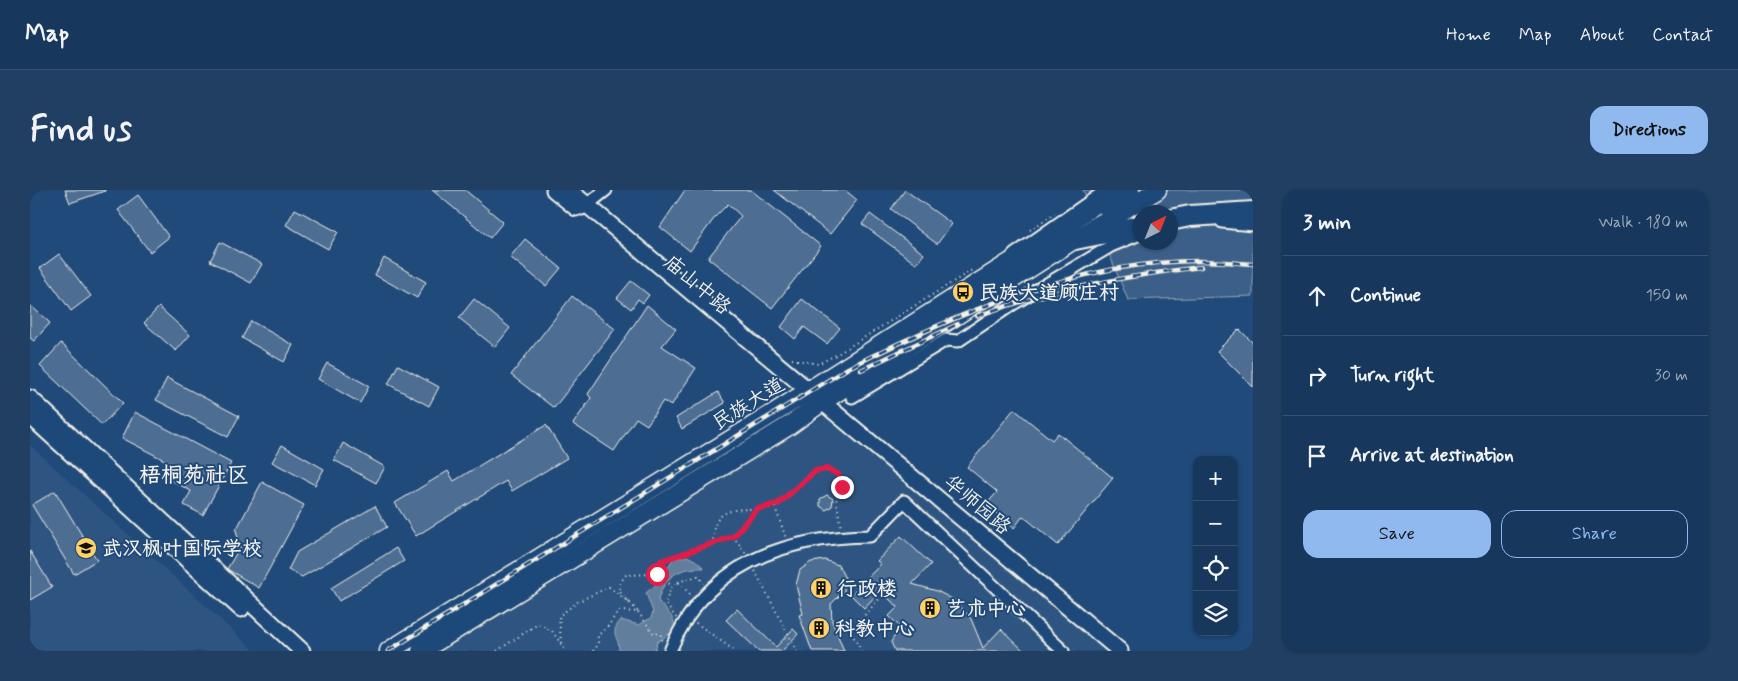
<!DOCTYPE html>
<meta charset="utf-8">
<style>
:root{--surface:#17385c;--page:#203f62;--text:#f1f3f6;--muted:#9eacbb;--line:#365272;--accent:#90b9f0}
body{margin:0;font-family:Mynerve,"LXGW WenKai TC",sans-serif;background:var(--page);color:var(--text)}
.controls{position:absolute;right:15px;bottom:15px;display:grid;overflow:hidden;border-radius:10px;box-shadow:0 1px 4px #0004}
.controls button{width:45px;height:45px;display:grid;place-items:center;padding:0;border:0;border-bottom:1px solid var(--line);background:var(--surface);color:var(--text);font:25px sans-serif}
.compass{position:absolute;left:1103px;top:15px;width:45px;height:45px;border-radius:50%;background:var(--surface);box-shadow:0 1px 4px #0004;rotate:43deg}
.stop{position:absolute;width:15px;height:15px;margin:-11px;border:4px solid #e11d48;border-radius:50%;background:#fff}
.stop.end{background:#e11d48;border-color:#fff;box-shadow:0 1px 5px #0008}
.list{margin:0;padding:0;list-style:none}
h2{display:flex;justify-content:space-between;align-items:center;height:65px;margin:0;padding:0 20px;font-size:21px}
h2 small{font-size:16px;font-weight:400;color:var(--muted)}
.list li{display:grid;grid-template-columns:32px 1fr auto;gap:15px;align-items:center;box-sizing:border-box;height:80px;padding:0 20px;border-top:1px solid var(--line)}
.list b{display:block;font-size:19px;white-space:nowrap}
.list em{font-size:16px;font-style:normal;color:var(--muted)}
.actions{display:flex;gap:10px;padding:15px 20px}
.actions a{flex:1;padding:11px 0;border:1px solid var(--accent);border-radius:15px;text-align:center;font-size:18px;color:var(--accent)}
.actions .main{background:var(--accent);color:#111}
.icon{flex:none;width:28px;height:28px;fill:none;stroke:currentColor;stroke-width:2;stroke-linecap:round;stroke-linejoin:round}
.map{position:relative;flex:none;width:1223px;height:461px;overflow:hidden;border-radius:15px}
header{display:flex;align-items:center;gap:30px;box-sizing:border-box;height:70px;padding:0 25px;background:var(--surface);border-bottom:1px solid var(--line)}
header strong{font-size:24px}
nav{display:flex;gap:28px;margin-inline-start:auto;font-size:18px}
.intro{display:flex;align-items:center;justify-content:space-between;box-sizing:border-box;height:120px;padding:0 30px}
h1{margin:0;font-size:35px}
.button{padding:12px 22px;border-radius:15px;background:var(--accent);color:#111;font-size:18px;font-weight:700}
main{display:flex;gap:30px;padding:0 30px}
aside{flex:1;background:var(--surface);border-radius:15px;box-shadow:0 1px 4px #0004}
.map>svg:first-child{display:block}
.built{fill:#2d5581}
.green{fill:#3a5f88;stroke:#97a8b8;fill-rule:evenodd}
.water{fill:#627e9d;stroke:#9cacbb}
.building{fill:#4d6e92;stroke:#f4f1e8}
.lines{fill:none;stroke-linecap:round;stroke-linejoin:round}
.street-casing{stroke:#f4f1e8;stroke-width:15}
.secondary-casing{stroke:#f4f1e8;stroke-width:19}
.primary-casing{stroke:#f4f1e8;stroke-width:21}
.highway-casing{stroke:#f4f1e8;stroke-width:24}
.path{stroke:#f4f1e8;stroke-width:2;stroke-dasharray:1 4;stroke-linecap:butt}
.street{stroke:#1f4a7a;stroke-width:11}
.secondary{stroke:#1f4a7a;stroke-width:15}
.primary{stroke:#1f4a7a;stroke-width:18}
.highway{stroke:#1f4a7a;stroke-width:20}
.rail-casing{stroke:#f4f1e8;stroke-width:4.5}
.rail{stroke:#1f4a7a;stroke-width:2.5;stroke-dasharray:8;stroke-linecap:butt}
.route{stroke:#e11d48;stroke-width:6}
.labels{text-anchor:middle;stroke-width:4;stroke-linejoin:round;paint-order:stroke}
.street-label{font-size:20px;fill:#f4f1e8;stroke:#1f4a7a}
.poi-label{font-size:20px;font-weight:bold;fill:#f4f1e8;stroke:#1f4a7a;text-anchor:start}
.quarter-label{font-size:22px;font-weight:bold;fill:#f4f1e8;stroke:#1f4a7a}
</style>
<header>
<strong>Map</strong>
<nav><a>Home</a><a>Map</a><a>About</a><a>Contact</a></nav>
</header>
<div class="intro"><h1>Find us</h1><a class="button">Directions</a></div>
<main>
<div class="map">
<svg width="1223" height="461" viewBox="0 0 1223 461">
<rect width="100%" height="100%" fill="#1f4a7a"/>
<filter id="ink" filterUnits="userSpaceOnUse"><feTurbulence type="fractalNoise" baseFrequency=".02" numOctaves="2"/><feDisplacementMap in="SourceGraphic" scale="10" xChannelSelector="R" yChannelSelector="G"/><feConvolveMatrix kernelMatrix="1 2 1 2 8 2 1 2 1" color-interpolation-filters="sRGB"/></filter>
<g filter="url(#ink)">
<g class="built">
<path d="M 796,225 L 996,389 L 1078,461 L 405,461 Z"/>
<path d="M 0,255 L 225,461 L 0,461 Z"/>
</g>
<path class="green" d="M 1053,0 L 1223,0 L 1223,106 L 1098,110 ZM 1110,22 L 1140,22 L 1140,52 L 1110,52 Z"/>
<path class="water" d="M 657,366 L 665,370 L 674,378 C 650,377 635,385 628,410 C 634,420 648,428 644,441 L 627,452 L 625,461 L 589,461 C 590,447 578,444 591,430 L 609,435 L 621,428 L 623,422 L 616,403 L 629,392 L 643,369 Z"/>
<g class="building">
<path d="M 35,0 L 75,0 L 75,1 L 40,13 Z"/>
<path d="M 402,0 L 435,0 L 473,32 L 460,48 Z"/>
<path d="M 655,0 L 721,0 L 791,56 L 742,118 L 678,68 L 711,26 L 698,14 L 686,26 L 660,61 L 630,37 Z"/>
<path d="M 744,0 L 815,0 L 827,10 L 800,44 Z"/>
<path d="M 875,0 L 922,34 L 907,54 L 861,19 Z"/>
<path d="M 108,5 L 139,47 L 120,62 L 88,20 Z"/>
<path d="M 265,19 L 308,42 L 298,59 L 256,35 Z"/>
<path d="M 840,24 L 894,64 L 886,74 L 832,34 Z"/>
<path d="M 495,49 L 531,78 L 516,96 L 480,67 Z"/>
<path d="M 190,52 L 232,74 L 221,93 L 180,71 Z"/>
<path d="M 29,64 L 61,106 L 41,121 L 10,78 Z"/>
<path d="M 354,68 L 396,92 L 387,108 L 345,85 Z"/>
<path d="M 601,91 L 619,105 L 613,113 L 608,109 L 601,119 L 587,108 Z"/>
<path d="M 542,106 L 585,139 L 524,218 L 481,185 Z"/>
<path d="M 444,109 L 480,138 L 465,157 L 429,128 Z"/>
<path d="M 772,109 L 810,138 L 797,154 L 774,137 L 765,149 L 751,137 Z"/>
<path d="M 0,115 L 20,133 L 4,151 L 0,148 Z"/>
<path d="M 617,115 L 646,139 L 632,156 L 666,178 L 641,216 L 633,211 L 617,235 L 606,228 L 584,261 L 543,234 L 561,208 L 558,204 Z"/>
<path d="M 129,117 L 160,145 L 146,161 L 114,133 Z"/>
<path d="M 221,131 L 263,155 L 254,172 L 212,148 Z"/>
<path d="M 1209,139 L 1223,153 L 1223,197 L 1187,161 Z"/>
<path d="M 31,153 L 93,213 L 72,235 L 10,176 Z"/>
<path d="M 297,173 L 339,196 L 330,213 L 288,189 Z"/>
<path d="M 368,175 L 409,197 L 399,216 L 358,194 Z"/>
<path d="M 137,188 L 209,226 L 198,247 L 126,210 Z"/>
<path d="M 688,202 L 695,213 L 652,239 L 646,228 Z"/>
<path d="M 984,219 L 1022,250 L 1028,243 L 1083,288 L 1028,355 L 993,326 L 984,338 L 956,315 L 967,302 L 937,277 Z"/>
<path d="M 105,222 L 201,273 L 173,325 L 154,315 L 161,301 L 135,287 L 142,274 L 92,248 Z"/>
<path d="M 516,235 L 537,268 L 482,301 L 476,291 L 386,346 L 365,313 L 418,281 L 424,291 Z"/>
<path d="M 313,253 L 355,277 L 346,293 L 304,270 Z"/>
<path d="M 252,255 L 294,279 L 285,295 L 242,272 Z"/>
<path d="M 232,292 L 274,315 L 229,398 L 197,379 L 210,357 L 206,340 Z"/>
<path d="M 25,301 L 67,370 L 44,384 L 2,315 Z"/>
<path d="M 797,305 L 803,309 L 802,316 L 796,320 L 790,316 L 790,309 Z"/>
<path d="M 345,316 L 357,337 L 272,387 L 258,380 L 267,362 Z"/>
<path d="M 871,346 L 901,374 L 882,394 L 907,401 L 926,411 L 941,429 L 953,458 L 971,439 L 994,461 L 865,461 L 861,452 L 870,437 L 859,426 L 868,417 L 850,401 L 834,418 L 821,405 L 851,374 L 847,371 Z"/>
<path d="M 366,358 L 374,371 L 309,411 L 301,398 Z"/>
<path d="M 0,361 L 22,397 L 0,410 Z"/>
<path d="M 795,370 L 808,375 L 815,388 L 814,401 L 801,414 L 802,431 L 814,461 L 782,461 L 769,425 L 773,424 L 766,395 L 770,380 L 781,372 Z"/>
<path d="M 707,419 L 746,457 L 763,439 L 768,444 L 752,461 L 729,461 L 696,430 Z"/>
</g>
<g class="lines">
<g class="street-casing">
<g id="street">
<path d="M 552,19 L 576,0"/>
<path d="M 1192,32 L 1223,35"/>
<path d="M 822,207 L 916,150 L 928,151 L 983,114 L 1081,56 L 1110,44"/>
<path d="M 640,461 C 675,375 753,347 840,346 L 874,311 L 1033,461"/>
</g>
</g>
<g class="secondary-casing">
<g id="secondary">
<path d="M 524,0 L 546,18"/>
<path d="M 539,0 L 1090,461"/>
<path d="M 0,208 L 272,461"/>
<path d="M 0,226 L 211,419"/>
</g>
</g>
<g class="primary-casing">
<g id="primary">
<path d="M 1074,15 L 1100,0"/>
<path d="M 359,461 L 747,221 L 998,61"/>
<path d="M 391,461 L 760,235 L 792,212 L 1045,49 L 1127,0"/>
</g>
</g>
<g class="highway-casing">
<g id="highway">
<path d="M 1140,30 L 1160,26 L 1223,22"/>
<path d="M 1045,49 L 1110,36"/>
<path d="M 987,68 L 1084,0"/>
</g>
</g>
<g class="path">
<path d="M 1000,40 L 1025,23"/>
<path d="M 762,169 L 788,174 L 806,165 L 942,80"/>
<path d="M 745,317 L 756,348"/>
<path d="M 703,346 L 716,364"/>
<path d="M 683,354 L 703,346 L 727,319"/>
<path d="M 725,381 L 767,461"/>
<path d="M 627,384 L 642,396"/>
<path d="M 648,392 L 668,386 L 674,393"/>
<path d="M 608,422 L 624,444 L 630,443 L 633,452"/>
<path d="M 646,428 L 635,413 L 642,396 L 648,392 L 663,407"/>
<path d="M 666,433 L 705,461"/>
<path d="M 531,453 L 529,426 L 549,411 L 579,397 L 600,413 L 589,401 L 590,393 L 596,385 L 627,384 L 631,371 L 683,354 C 683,346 683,335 689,328 C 703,312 731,325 748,314 C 771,301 777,270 808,284 L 812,297 L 806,307 L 811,339"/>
<path d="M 467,461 L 508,434 L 522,441 L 536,461"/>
<path d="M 563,461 L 568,455 L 568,445 C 582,435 579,432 589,421 L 608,422 L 600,413"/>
<path d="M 832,461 L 820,441 L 851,407"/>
</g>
<use href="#street" class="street"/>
<use href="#secondary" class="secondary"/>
<use href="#primary" class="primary"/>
<use href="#highway" class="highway"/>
<g class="rail-casing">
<g id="rail">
<path d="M 947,126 C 1019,100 1094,86 1171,77"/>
<path d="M 831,180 L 928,134"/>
<path d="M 358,461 L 818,178 C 926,124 1047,71 1170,71 C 1188,71 1206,73 1223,74"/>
</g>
</g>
<use href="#rail" class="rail"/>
</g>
</g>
<g class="lines" filter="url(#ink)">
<path class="route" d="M 627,384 L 631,371 L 704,346 L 727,319 L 748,314 L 785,281 L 797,279 L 808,284 L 812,297"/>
</g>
<defs>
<g id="bus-disc" transform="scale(1.125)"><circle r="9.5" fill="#ffd166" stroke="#1f4a7a"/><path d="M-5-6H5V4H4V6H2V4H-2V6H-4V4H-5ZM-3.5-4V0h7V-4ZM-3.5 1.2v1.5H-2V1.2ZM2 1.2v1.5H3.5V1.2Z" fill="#111"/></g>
<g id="school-disc" transform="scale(1.125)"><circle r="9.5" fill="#ffd166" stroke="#1f4a7a"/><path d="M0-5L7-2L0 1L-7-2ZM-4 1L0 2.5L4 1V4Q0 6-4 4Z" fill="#111"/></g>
<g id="building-disc" transform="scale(1.125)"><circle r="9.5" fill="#ffd166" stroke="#1f4a7a"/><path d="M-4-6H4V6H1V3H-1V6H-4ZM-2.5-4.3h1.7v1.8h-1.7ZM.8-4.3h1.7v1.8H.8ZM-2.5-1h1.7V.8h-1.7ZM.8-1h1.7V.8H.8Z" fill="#111"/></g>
</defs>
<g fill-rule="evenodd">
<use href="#bus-disc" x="933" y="102"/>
<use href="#school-disc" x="56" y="358"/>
<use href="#building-disc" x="791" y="398"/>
<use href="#building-disc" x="900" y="418"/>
<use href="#building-disc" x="789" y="438"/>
</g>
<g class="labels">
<g class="street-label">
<text transform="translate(668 94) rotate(40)" y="7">庙山中路</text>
<text transform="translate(718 213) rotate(-32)" y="7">民族大道</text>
<text transform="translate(948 314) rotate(40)" y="7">华师园路</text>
</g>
<g class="poi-label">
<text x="949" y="109">民族大道顾庄村</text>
<text x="72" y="365">武汉枫叶国际学校</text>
<text x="807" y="405">行政楼</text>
<text x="916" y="425">艺术中心</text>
<text x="805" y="445">科教中心</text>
</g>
<g class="quarter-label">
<text x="164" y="292">梧桐苑社区</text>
</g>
</g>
</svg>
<div class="controls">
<button>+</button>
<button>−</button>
<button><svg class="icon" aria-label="locate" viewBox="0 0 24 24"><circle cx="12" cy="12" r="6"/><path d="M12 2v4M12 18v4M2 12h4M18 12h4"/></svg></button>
<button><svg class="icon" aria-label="layers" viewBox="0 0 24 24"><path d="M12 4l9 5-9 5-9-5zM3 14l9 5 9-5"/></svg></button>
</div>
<svg class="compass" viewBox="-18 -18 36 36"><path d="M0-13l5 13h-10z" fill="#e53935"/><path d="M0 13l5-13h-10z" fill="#9eacbb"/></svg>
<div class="stop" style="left:627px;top:384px"></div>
<div class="stop end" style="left:812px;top:297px"></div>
</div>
<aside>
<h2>3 min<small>Walk · 180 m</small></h2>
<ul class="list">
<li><svg class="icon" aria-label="ahead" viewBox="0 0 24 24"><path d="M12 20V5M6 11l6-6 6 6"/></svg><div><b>Continue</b></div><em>150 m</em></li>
<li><svg class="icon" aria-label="right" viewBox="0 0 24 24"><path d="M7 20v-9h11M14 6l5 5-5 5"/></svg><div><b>Turn right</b></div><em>30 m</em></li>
<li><svg class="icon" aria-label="arrive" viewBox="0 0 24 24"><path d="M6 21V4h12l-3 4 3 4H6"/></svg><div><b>Arrive at destination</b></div></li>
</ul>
<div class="actions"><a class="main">Save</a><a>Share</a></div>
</aside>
</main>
